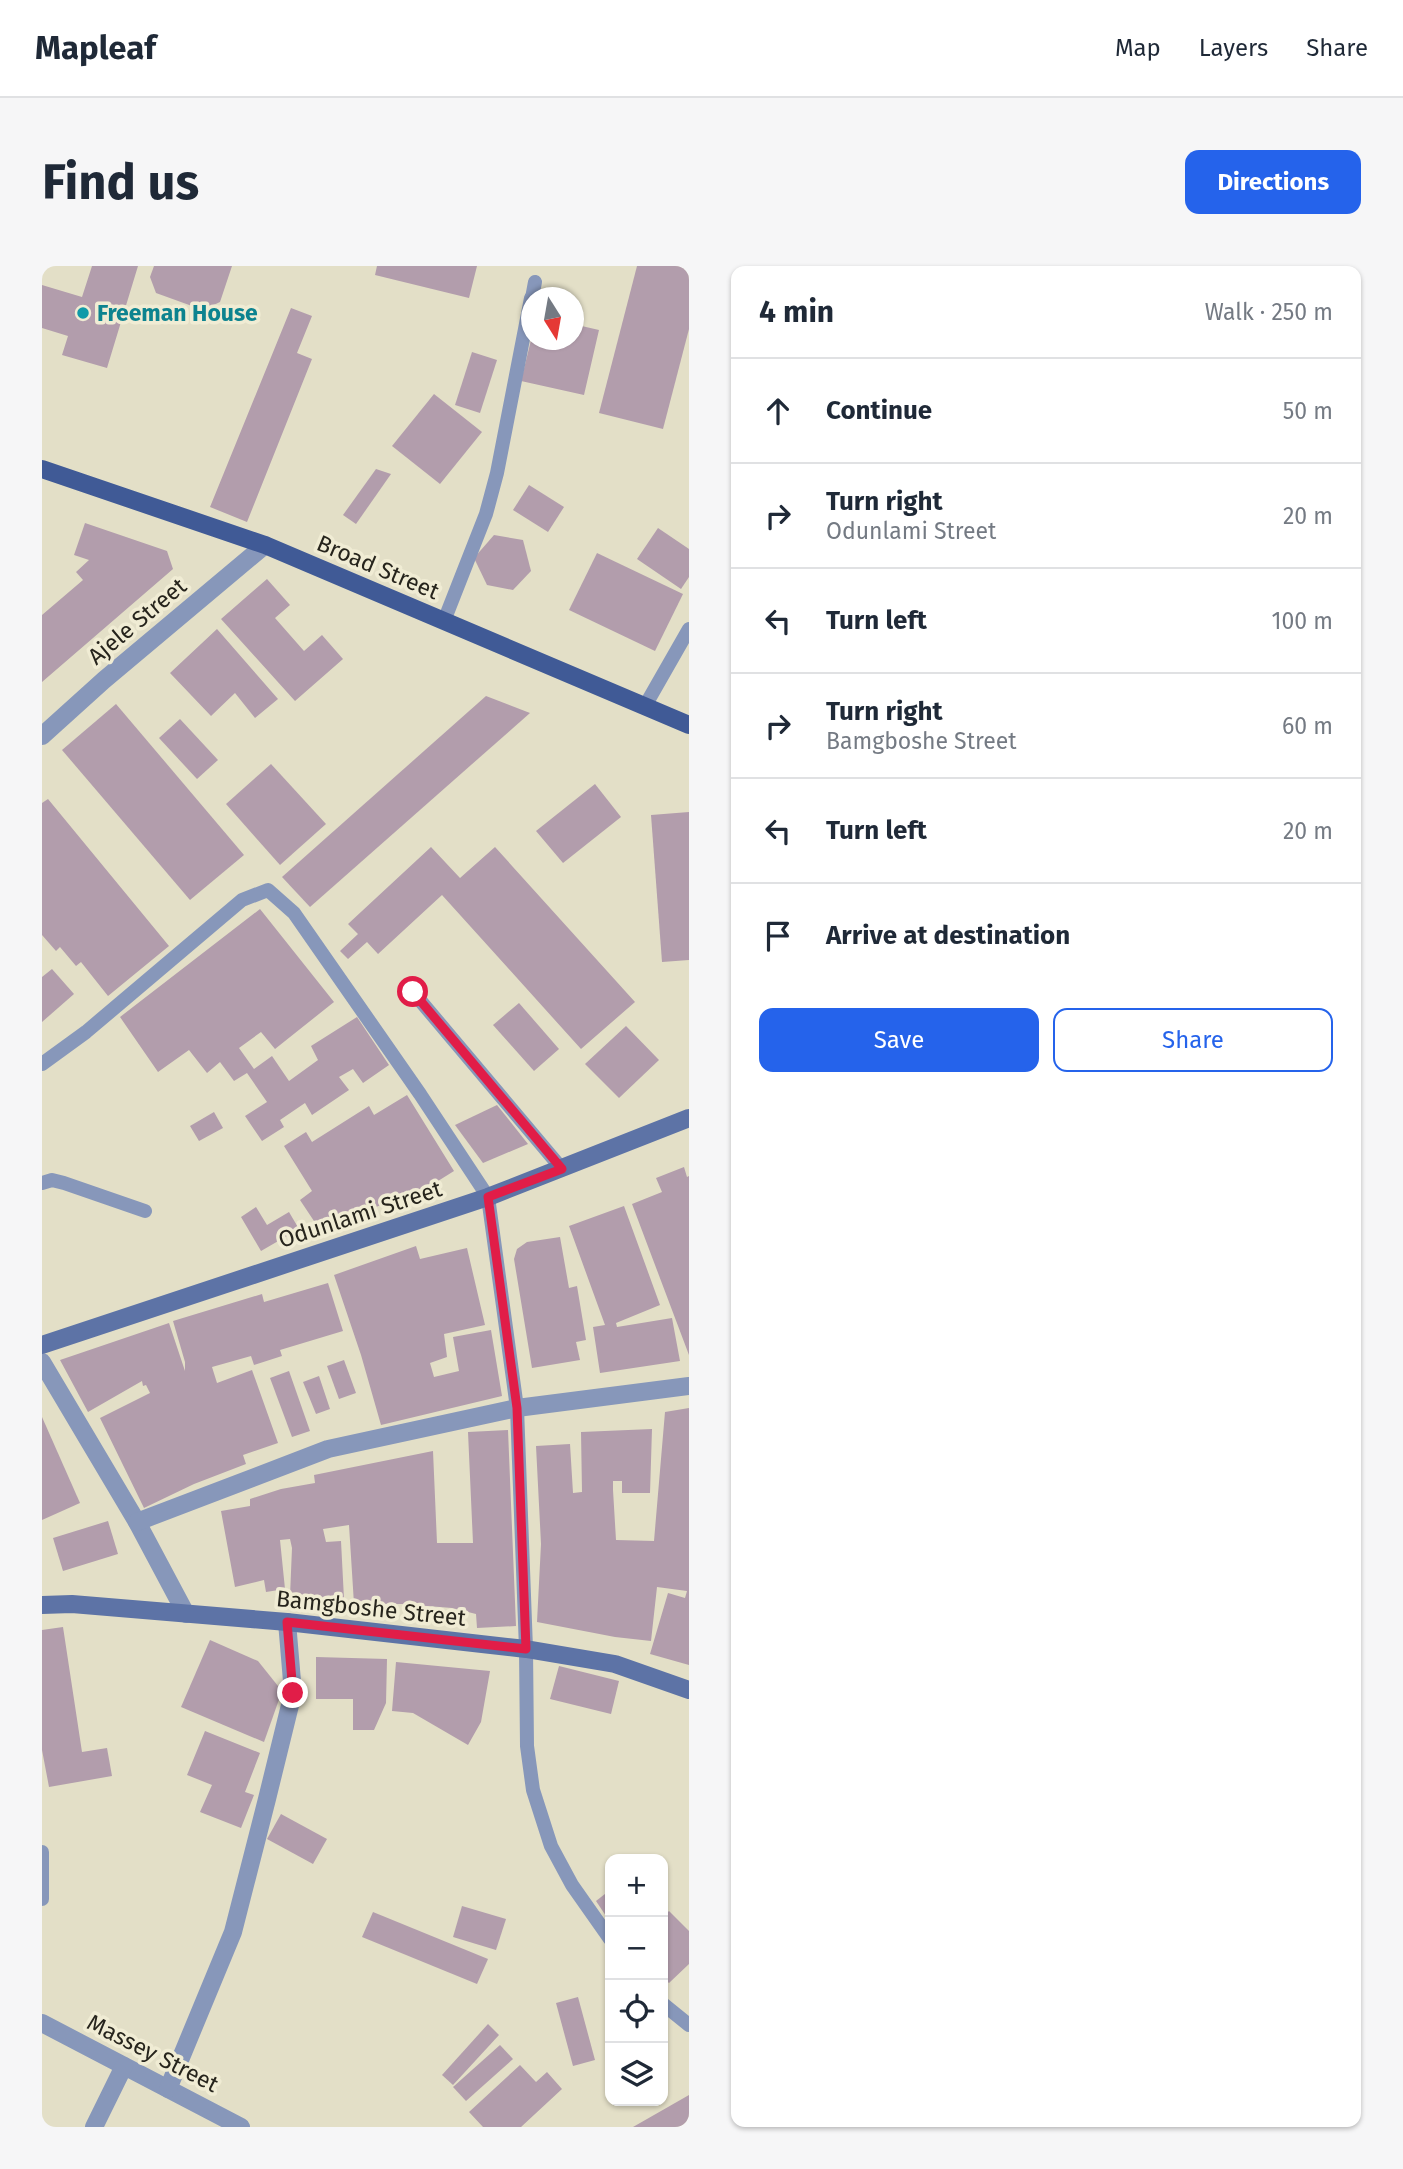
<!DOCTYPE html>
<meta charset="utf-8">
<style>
:root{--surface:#fff;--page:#f6f6f7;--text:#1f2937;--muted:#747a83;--line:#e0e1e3;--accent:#2563eb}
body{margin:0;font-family:"Fira Sans",sans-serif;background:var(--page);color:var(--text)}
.controls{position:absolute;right:21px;bottom:21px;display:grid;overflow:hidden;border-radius:14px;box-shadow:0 2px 5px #0004}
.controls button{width:63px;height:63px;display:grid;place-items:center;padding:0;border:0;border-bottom:2px solid var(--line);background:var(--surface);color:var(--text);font:35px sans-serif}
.compass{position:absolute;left:479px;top:21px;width:63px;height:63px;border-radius:50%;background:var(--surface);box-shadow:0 2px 5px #0004;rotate:169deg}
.stop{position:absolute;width:21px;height:21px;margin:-16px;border:5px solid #e11d48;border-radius:50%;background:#fff}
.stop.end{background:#e11d48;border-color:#fff;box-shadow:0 2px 7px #0008}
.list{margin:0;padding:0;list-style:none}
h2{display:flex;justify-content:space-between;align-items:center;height:91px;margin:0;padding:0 28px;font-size:30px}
h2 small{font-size:23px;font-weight:400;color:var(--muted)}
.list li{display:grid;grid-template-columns:46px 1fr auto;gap:21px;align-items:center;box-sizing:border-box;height:105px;padding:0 28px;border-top:2px solid var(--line)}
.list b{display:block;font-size:26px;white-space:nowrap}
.list p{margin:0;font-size:23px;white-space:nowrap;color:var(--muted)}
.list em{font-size:23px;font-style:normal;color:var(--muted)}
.actions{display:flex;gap:14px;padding:21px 28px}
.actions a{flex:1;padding:16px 0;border:2px solid var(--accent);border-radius:14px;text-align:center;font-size:24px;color:var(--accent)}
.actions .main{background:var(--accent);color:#fff}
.icon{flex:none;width:38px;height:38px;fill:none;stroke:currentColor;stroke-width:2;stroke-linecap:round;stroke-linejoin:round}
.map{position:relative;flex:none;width:647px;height:1861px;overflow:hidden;border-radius:14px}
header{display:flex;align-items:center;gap:42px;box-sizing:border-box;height:98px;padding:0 35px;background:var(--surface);border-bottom:2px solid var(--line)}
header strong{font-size:33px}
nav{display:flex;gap:38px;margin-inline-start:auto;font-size:24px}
.intro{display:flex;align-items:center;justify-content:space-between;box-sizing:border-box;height:168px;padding:0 42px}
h1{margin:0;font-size:49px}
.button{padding:18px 32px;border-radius:14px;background:var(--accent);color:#fff;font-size:24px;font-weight:700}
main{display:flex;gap:42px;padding:0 42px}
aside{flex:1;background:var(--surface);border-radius:14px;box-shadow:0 2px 5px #0004}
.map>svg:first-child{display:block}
.building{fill:#b29dac}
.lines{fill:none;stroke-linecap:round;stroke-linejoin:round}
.service{stroke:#8797ba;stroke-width:14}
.minor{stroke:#8797ba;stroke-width:18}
.secondary{stroke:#5d73a6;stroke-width:18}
.primary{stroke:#405a96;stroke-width:18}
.route{stroke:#e11d48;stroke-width:9}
.culture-dot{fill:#0f9aa8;stroke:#f0ecd4;stroke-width:2.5}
.labels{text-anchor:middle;stroke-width:7;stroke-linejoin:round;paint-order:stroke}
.culture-label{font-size:23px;font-weight:bold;fill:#0d838f;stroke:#f0ecd4;text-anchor:start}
.street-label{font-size:23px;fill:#26241c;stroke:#f0ecd4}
</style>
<header>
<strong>Mapleaf</strong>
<nav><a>Map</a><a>Layers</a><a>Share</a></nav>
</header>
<div class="intro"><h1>Find us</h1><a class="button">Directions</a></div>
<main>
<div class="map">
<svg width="647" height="1861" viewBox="0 0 647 1861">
<rect width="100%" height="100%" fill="#e3dfc7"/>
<g class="building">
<path d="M 50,0 L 96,0 L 65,102 L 20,89 L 26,70 L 0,62 L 0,19 L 40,31 Z"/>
<path d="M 112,0 L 190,0 L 178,36 L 161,44 L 114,27 L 108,11 Z"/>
<path d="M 335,0 L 435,0 L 427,32 L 333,9 Z"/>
<path d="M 595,0 L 647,0 L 647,63 L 621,163 L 557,147 Z"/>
<path d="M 249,42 L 270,50 L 255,87 L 270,93 L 205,256 L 168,241 Z"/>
<path d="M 531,58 L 557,64 L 542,129 L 479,115 L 489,74 L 531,74 Z"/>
<path d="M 430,86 L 455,94 L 438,147 L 413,139 Z"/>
<path d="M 392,128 L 440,166 L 398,218 L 350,180 Z"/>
<path d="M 334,203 L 349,208 L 314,258 L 301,249 Z"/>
<path d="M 487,219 L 522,241 L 506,266 L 471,244 Z"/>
<path d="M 43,257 L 125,285 L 131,303 L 0,416 L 0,349 L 41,314 L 34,306 L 47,294 L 32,289 Z"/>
<path d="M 616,262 L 647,283 L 647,311 L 639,323 L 595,293 Z"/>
<path d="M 452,269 L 481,274 L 489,305 L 471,324 L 445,319 L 432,292 Z"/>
<path d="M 555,287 L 641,328 L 613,385 L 527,344 Z"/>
<path d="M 225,313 L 248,339 L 233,352 L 262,385 L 280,369 L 301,393 L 253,435 L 179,353 Z"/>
<path d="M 175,363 L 236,433 L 213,452 L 193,427 L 169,450 L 128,407 Z"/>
<path d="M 444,430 L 488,447 L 268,641 L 240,611 Z"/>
<path d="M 74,438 L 202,589 L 148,634 L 20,484 Z"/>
<path d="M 138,453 L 176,494 L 155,513 L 117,472 Z"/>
<path d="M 229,498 L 284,558 L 238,599 L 184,538 Z"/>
<path d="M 553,518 L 579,551 L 521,597 L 494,565 Z"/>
<path d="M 6,533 L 127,680 L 66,730 L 39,696 L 34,700 L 18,681 L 14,685 L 0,669 L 0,537 Z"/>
<path d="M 647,546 L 647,694 L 620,696 L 609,549 Z"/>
<path d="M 389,581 L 418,612 L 453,581 L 593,736 L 539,783 L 400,629 L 336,688 L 325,676 L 306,693 L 298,685 L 316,668 L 306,658 Z"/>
<path d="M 218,643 L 292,736 L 233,783 L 219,766 L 197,782 L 212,803 L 230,790 L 247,815 L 276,794 L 269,780 L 315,751 L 347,799 L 321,817 L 311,803 L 297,811 L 307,824 L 270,849 L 263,837 L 238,854 L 242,861 L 220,875 L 203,850 L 225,836 L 205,807 L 192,815 L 178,796 L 165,807 L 147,784 L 116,806 L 78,751 Z"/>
<path d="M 10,703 L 32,728 L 0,756 L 0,711 Z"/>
<path d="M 477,737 L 517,783 L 492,805 L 451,759 Z"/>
<path d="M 584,760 L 617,794 L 577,832 L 543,798 Z"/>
<path d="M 365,829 L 412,905 L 380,925 L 276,961 L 258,934 L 270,925 L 242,880 L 264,866 L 270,876 L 327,840 L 332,849 Z"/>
<path d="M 455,839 L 486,878 L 441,897 L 413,859 Z"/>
<path d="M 172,846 L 181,862 L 157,875 L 148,860 Z"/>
<path d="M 642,901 L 645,911 L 647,910 L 647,1089 L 590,938 L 620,926 L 614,912 Z"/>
<path d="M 582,940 L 618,1039 L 574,1057 L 575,1061 L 630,1052 L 638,1095 L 558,1107 L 551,1061 L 563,1059 L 527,960 Z"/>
<path d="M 214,941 L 225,959 L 247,946 L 257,963 L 219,985 L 199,951 Z"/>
<path d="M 518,971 L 527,1022 L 535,1020 L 544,1074 L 534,1076 L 538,1094 L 490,1102 L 472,993 L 475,983 L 485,976 Z"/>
<path d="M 374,980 L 378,993 L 425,982 L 443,1059 L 402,1068 L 405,1091 L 388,1097 L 392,1111 L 417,1105 L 411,1071 L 449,1064 L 460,1130 L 339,1159 L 319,1089 L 292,1009 Z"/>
<path d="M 286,1017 L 301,1065 L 238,1084 L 240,1090 L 212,1099 L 209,1090 L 170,1101 L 175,1117 L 210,1104 L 236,1177 L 201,1189 L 204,1198 L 152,1218 L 102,1242 L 58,1152 L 108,1127 L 104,1119 L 101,1120 L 100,1115 L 46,1146 L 18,1094 L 127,1057 L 143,1105 L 143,1096 L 131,1055 L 220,1028 L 222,1036 Z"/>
<path d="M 302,1094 L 314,1127 L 297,1133 L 285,1100 Z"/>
<path d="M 247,1105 L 268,1165 L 250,1171 L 228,1112 Z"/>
<path d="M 277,1110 L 288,1143 L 274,1148 L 261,1116 Z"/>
<path d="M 647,1142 L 647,1399 L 608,1388 L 626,1327 L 643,1332 L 645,1325 L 615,1321 L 609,1375 L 573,1371 L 495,1356 L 499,1278 L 494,1180 L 528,1178 L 531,1227 L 540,1226 L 539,1166 L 610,1163 L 608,1227 L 580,1227 L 580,1215 L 571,1215 L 571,1224 L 574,1274 L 612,1275 L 623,1146 Z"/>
<path d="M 0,1151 L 38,1237 L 0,1254 Z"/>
<path d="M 466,1164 L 474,1360 L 435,1362 L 434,1348 L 410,1342 L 360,1338 L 312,1338 L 307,1259 L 281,1263 L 284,1276 L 299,1275 L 302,1333 L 248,1330 L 250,1282 L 248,1273 L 238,1274 L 243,1323 L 224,1326 L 222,1314 L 193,1321 L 179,1245 L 208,1240 L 208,1233 L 239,1223 L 273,1217 L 272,1209 L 391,1185 L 395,1277 L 431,1277 L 426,1166 Z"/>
<path d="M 66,1255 L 76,1288 L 21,1305 L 11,1272 Z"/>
<path d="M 21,1361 L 40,1486 L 65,1482 L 70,1510 L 7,1521 L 0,1484 L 0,1364 Z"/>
<path d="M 168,1374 L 216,1395 L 240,1425 L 222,1476 L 139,1441 Z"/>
<path d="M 274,1391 L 345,1393 L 344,1437 L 332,1464 L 311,1464 L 311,1433 L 274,1433 Z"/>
<path d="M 354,1396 L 448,1405 L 439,1456 L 426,1479 L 371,1447 L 350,1445 Z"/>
<path d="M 517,1400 L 577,1415 L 569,1448 L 508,1433 Z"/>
<path d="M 163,1465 L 218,1487 L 203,1526 L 212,1529 L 199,1562 L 158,1546 L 170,1519 L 145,1509 Z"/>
<path d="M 239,1548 L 285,1573 L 271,1598 L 225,1573 Z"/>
<path d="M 568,1624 L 568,1656 L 554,1635 Z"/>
<path d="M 420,1640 L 464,1653 L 454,1684 L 411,1671 Z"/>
<path d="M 621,1643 L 624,1648 L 627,1645 L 647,1665 L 647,1698 L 627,1717 L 621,1712 Z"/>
<path d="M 331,1646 L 446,1693 L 435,1718 L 320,1671 Z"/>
<path d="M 536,1731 L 553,1794 L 531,1800 L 514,1737 Z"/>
<path d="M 446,1758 L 457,1769 L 411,1819 L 400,1809 Z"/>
<path d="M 458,1779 L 471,1793 L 424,1835 L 411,1821 Z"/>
<path d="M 478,1799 L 494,1816 L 505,1806 L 520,1823 L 479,1861 L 441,1861 L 427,1846 Z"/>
<path d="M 647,1829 L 647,1861 L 591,1861 Z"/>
</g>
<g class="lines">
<g class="service">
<path d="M 490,32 L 493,16"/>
<path d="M 402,355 L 444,248 L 455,207 L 489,32"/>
<path d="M 603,440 L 647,363"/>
<path d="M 371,726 L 520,903"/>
<path d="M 0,798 L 44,766 L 200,634 L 226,624 L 252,647 L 378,828 L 446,931 L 475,1142 L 484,1383 L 485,1480 L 491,1524 L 509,1580 L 530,1619 L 568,1673"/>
<path d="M 0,917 L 10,914 L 22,917 L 103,945"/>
<path d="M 0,1586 L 0,1633"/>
<path d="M 621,1738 L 647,1759"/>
</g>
<g class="minor">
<path d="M 0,470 L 62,414 L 223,279"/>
<path d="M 0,1096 L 95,1256 L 144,1348"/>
<path d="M 95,1256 L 286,1183 L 475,1142 L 647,1120"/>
<path d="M 0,1757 L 199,1861"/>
<path d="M 126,1823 L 191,1666 L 225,1533 L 251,1427 L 245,1356"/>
<path d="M 52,1861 L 82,1800"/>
</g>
<g class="secondary">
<path d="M 0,1079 L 446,931 L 647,852"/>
<path d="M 0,1339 L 30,1338 L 245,1356 L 484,1383 L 573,1398 L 647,1424"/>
</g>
<path class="primary" d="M 0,203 L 223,279 L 647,459"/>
</g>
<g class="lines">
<path class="route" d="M 251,1427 L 245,1356 L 484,1383 L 475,1142 L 446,931 L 520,903 L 371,726"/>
</g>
<circle class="culture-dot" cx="41" cy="47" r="7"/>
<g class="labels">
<g class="culture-label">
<text x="55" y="55">Freeman House</text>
</g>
<g class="street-label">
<text transform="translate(336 301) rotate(23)" y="8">Broad Street</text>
<text transform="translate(95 355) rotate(-40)" y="8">Ajele Street</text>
<text transform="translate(318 948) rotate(-18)" y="8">Odunlami Street</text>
<text transform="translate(329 1342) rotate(6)" y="8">Bamgboshe Street</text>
<text transform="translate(111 1787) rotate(27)" y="8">Massey Street</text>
</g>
</g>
</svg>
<div class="controls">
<button>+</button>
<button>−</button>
<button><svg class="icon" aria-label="locate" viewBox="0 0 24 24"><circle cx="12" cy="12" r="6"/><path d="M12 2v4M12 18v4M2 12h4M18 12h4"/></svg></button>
<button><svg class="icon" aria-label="layers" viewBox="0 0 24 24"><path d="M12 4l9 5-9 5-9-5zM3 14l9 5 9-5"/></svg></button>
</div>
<svg class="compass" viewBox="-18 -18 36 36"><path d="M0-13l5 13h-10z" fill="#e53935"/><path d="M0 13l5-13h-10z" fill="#747a83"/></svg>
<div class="stop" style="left:371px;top:726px"></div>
<div class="stop end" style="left:251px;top:1427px"></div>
</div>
<aside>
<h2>4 min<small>Walk · 250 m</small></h2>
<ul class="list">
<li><svg class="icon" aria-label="ahead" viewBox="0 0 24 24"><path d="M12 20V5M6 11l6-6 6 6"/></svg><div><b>Continue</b></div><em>50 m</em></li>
<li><svg class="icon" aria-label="right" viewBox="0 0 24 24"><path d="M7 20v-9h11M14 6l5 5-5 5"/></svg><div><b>Turn right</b><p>Odunlami Street</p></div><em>20 m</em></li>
<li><svg class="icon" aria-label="left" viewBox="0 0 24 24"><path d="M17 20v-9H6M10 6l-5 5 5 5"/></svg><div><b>Turn left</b></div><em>100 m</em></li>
<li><svg class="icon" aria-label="right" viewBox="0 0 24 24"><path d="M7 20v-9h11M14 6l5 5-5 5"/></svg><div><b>Turn right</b><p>Bamgboshe Street</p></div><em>60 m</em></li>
<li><svg class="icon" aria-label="left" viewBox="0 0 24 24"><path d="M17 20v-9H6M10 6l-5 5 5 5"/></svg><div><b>Turn left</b></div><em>20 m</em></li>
<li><svg class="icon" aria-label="arrive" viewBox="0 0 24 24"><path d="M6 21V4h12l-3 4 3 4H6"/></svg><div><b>Arrive at destination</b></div></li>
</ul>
<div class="actions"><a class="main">Save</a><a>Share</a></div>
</aside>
</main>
